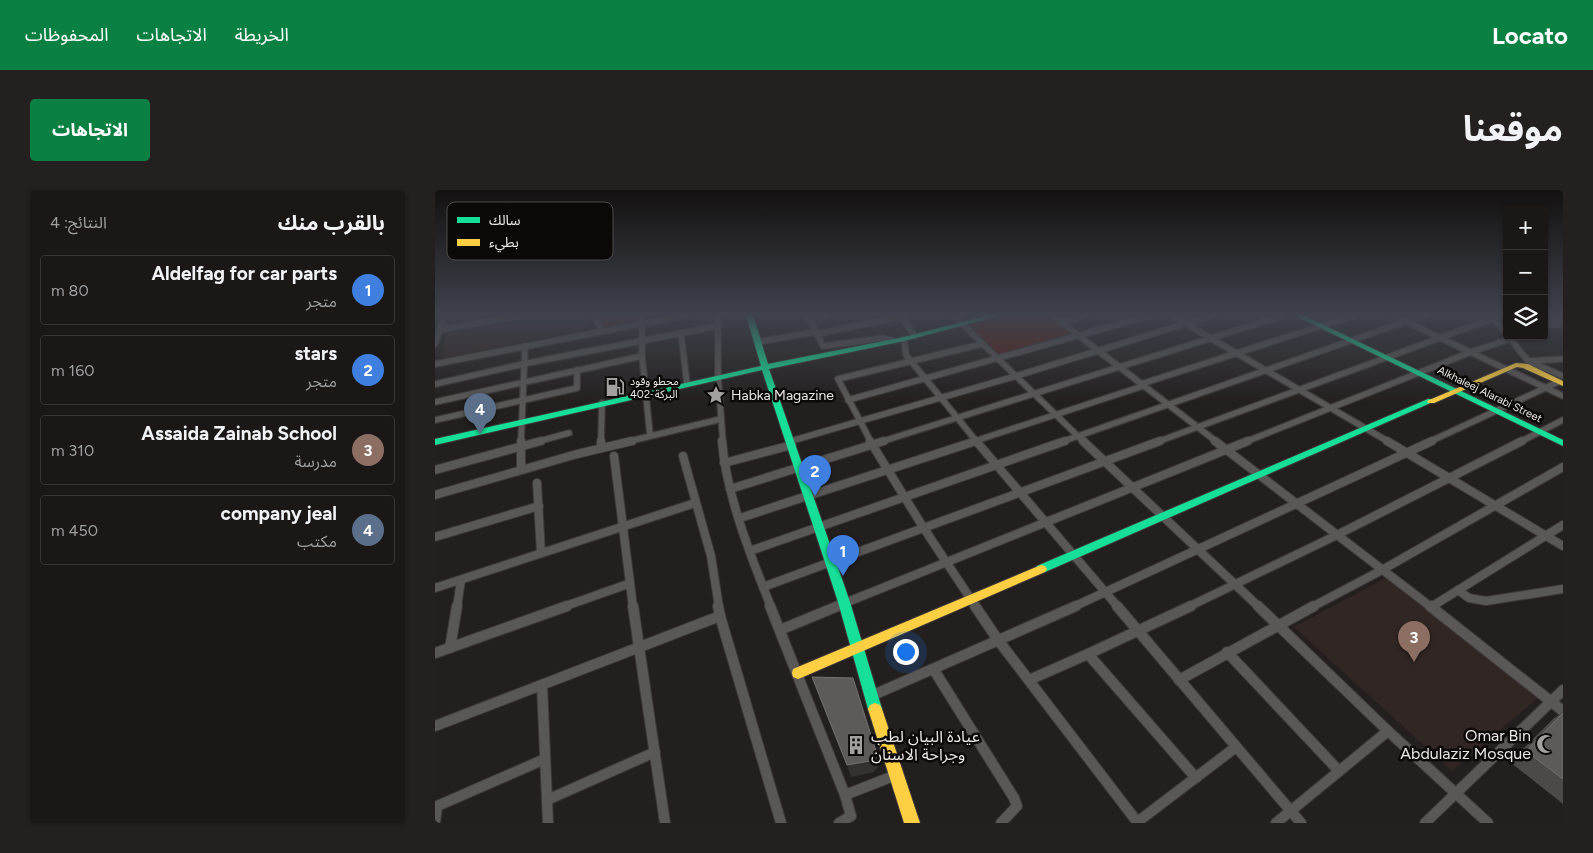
<!DOCTYPE html>
<html lang="ar">
<meta charset="utf-8">
<style>
:root{--surface:#1a1716;--page:#23201f;--text:#f1f3f6;--muted:#9f9fa1;--line:#383635;--accent:#0b8043}
body{margin:0;font-family:Figtree,"Noto Sans Arabic",sans-serif;background:var(--page);color:var(--text);direction:rtl}
.controls{position:absolute;right:15px;top:15px;display:grid;overflow:hidden;border-radius:5px;box-shadow:0 1px 4px #0004}
.controls button{width:45px;height:45px;display:grid;place-items:center;padding:0;border:0;border-bottom:1px solid var(--line);background:var(--surface);color:var(--text);font:25px sans-serif}
.you{position:absolute;left:470px;top:461px;width:18px;height:18px;margin:-12px;border:4px solid #fff;border-radius:50%;background:#1a73e8;box-shadow:0 0 0 8px #1a73e833}
.badge{display:grid;place-items:center;width:32px;height:32px;border-radius:50%;background:var(--accent);color:#fff;font-size:16px;font-weight:700}
.pin{position:absolute;translate:-50% -41px;filter:drop-shadow(0 1px 2px #0008)}
.pin::after{content:'';position:absolute;top:26px;width:18px;height:15px;background:inherit;clip-path:polygon(0 0,100% 0,50% 100%)}
.list{margin:0;padding:0;list-style:none}
h2{display:flex;justify-content:space-between;align-items:center;height:65px;margin:0;padding:0 20px;font-size:21px}
h2 small{font-size:16px;font-weight:400;color:var(--muted)}
.list li{display:grid;grid-template-columns:32px 1fr auto;gap:15px;align-items:center;box-sizing:border-box;height:70px;margin:0 10px 10px;padding:0 10px;border:1px solid var(--line);border-radius:5px}
.list b{display:block;font-size:19px;white-space:nowrap}
.list p{margin:0;font-size:16px;white-space:nowrap;color:var(--muted)}
.list em{font-size:16px;font-style:normal;color:var(--muted)}
.icon{flex:none;width:28px;height:28px;fill:none;stroke:currentColor;stroke-width:2;stroke-linecap:round;stroke-linejoin:round}
.map{position:relative;flex:none;width:1128px;height:633px;overflow:hidden;direction:ltr;border-radius:5px}
header{display:flex;align-items:center;gap:30px;box-sizing:border-box;height:70px;padding:0 25px;background:var(--accent);color:#fff}
header strong{font-size:24px}
nav{display:flex;gap:28px;margin-inline-start:auto;font-size:18px}
.intro{display:flex;align-items:center;justify-content:space-between;box-sizing:border-box;height:120px;padding:0 30px}
h1{margin:0;font-size:35px}
.button{padding:12px 22px;border-radius:5px;background:var(--accent);color:#fff;font-size:18px;font-weight:700}
main{display:flex;gap:30px;padding:0 30px}
aside{flex:1;background:var(--surface);border-radius:5px;box-shadow:0 1px 4px #0004}
.map>svg:first-child{display:block}
.built{fill:#312623}
.green{fill:#5a1e14}
.lines{fill:none;stroke-linecap:round;stroke-linejoin:round}
.street-far2-casing{stroke:#3c3938;stroke-width:8}
.street-far1-casing{stroke:#3c3938;stroke-width:10}
.street-casing{stroke:#3c3938;stroke-width:12}
.fast-casing{stroke:#3c3938;stroke-width:2}
.slow-casing{stroke:#3c3938;stroke-width:2}
.street-far2{stroke:#5a5857;stroke-width:5.5}
.street-far1{stroke:#5a5857;stroke-width:8}
.street{stroke:#5a5857;stroke-width:10}
.fast{fill:#16e098;fill-rule:evenodd}
.slow{fill:#ffcf43;fill-rule:evenodd}
.wall{fill:#4c4948}
.shaded-wall{fill:#343130}
.building{fill:#5d5a59;stroke:#73706f}
.labels{text-anchor:middle;stroke-width:5;stroke-linejoin:round;paint-order:stroke}
.far-poi-label{font-size:11px;fill:#eae6e5;stroke:#0b0908;text-anchor:start}
.far-street-label{font-size:11px;fill:#eae6e5;stroke:#0b0908}
.poi-label{font-size:14px;fill:#eae6e5;stroke:#0b0908;text-anchor:start}
.near-poi-label{font-size:16px;fill:#eae6e5;stroke:#0b0908;text-anchor:end}
.key{fill:#0b0908;stroke:#4e4b4a;stroke-width:1}
.key-label{font-size:14px;fill:#eae6e5}
</style>
<header>
<strong>Locato</strong>
<nav><a>الخريطة</a><a>الاتجاهات</a><a>المحفوظات</a></nav>
</header>
<div class="intro"><h1>موقعنا</h1><a class="button">الاتجاهات</a></div>
<main>
<div class="map">
<svg width="1128" height="633" viewBox="0 0 1128 633">
<rect width="100%" height="100%" fill="#231f1e"/>
<g class="built">
<path d="M 99,125 L 148,125 L 152,138 L 8,169 L 10,141 Z"/>
<path d="M 952,387 L 1105,506 L 1017,581 L 859,437 Z"/>
</g>
<g class="green">
<path d="M 160,125 L 206,125 L 207,134 L 168,141 Z"/>
<path d="M 565,125 L 617,125 L 644,147 L 564,169 L 527,135 Z"/>
</g>
<g class="lines">
<g class="street-far2-casing">
<g id="street-far2">
<path d="M 159,125 L 167,141"/>
<path d="M 207,125 L 207,166 L 215,245"/>
<path d="M 283,125 L 283,187 L 288,252"/>
<path d="M 373,125 L 388,156 L 448,148 L 459,151"/>
<path d="M 465,125 L 480,146"/>
<path d="M 518,125 L 649,252"/>
<path d="M 617,125 L 782,252"/>
<path d="M 736,125 L 954,252"/>
<path d="M 957,125 L 1128,206"/>
<path d="M 1066,125 L 1059,128 L 1072,144"/>
<path d="M 374,129 L 392,125"/>
<path d="M 626,132 L 651,125"/>
<path d="M 4,140 L 87,125"/>
<path d="M 246,143 L 252,194"/>
<path d="M 381,144 L 473,125"/>
<path d="M 1073,146 L 1093,171 L 1128,186"/>
<path d="M 469,149 L 471,165 L 542,252"/>
<path d="M 323,152 L 380,142"/>
<path d="M 0,154 L 10,125"/>
<path d="M 1095,171 L 1128,169"/>
<path d="M 0,174 L 252,125"/>
<path d="M 0,194 L 88,174 L 283,136"/>
<path d="M 706,194 L 920,125"/>
<path d="M 413,210 L 717,125"/>
<path d="M 0,212 L 207,166"/>
<path d="M 0,230 L 142,198 L 142,180"/>
<path d="M 356,251 L 581,186 L 779,125"/>
<path d="M 86,252 L 90,156"/>
<path d="M 101,252 L 134,243"/>
<path d="M 166,252 L 167,213"/>
<path d="M 191,252 L 286,229"/>
<path d="M 436,252 L 403,189 L 547,154"/>
<path d="M 445,252 L 850,125"/>
<path d="M 537,252 L 708,196"/>
<path d="M 626,252 L 989,125"/>
<path d="M 722,252 L 1059,128"/>
<path d="M 810,252 L 1036,162 L 1075,149"/>
<path d="M 994,252 L 1123,192"/>
<path d="M 1085,252 L 1128,230"/>
</g>
</g>
<g class="street-far1-casing">
<g id="street-far1">
<path d="M 86,251 L 86,280"/>
<path d="M 287,251 C 291,304 316,367 336,417"/>
<path d="M 435,251 L 488,337 L 541,417"/>
<path d="M 541,251 L 683,417"/>
<path d="M 648,251 L 824,417"/>
<path d="M 780,251 L 996,417"/>
<path d="M 952,251 L 1128,356"/>
<path d="M 166,258 L 166,251"/>
<path d="M 179,266 L 198,417"/>
<path d="M 248,266 L 276,366 L 284,417"/>
<path d="M 289,273 L 357,255"/>
<path d="M 0,280 L 106,251"/>
<path d="M 102,293 L 106,363"/>
<path d="M 295,299 L 449,251"/>
<path d="M 0,305 L 142,264 L 197,251"/>
<path d="M 305,328 L 541,251"/>
<path d="M 0,347 L 104,316"/>
<path d="M 315,361 L 630,251"/>
<path d="M 328,397 L 725,251"/>
<path d="M 0,398 L 260,313"/>
<path d="M 1023,400 L 1034,408 L 1051,411 L 1128,399"/>
<path d="M 22,417 L 26,390"/>
<path d="M 128,417 L 193,394"/>
<path d="M 400,417 L 813,251"/>
<path d="M 638,417 L 997,251"/>
<path d="M 753,417 L 902,345 L 1087,251"/>
<path d="M 877,417 L 947,380 L 1128,277"/>
<path d="M 996,417 L 1128,335"/>
</g>
</g>
<g class="street-casing">
<g id="street">
<path d="M 198,416 L 230,633"/>
<path d="M 335,416 L 410,605 L 461,585"/>
<path d="M 540,416 L 563,450 L 703,633"/>
<path d="M 682,416 L 866,633"/>
<path d="M 823,416 L 953,541 L 1053,633"/>
<path d="M 995,416 L 1128,521"/>
<path d="M 996,417 L 998,416"/>
<path d="M 285,426 L 346,633"/>
<path d="M 345,440 L 403,416"/>
<path d="M 15,458 L 22,416"/>
<path d="M 792,462 L 904,581"/>
<path d="M 0,463 L 132,416"/>
<path d="M 653,464 L 756,416"/>
<path d="M 499,480 L 579,608 L 582,616 L 566,633"/>
<path d="M 594,490 L 653,464 L 761,588"/>
<path d="M 744,490 L 879,416"/>
<path d="M 107,495 L 113,633"/>
<path d="M 436,506 L 641,416"/>
<path d="M 0,536 L 285,426 L 283,416"/>
<path d="M 112,610 L 220,562"/>
<path d="M 0,617 L 110,569"/>
<path d="M 0,633 L 2,616"/>
<path d="M 404,633 L 416,626 L 410,605"/>
<path d="M 701,633 L 801,557"/>
<path d="M 841,633 L 953,541"/>
<path d="M 990,633 L 1128,500"/>
</g>
</g>
<g class="fast-casing">
<g id="fast">
<path d="M 311,125 L 318,125 L 333,174 L 469,147 L 555,125 L 567,125 L 469,151 L 334,179 L 415,412 L 447,519 L 445,523 L 440,525 L 435,523 L 433,519 L 403,412 L 327,180 L 0,255 L 0,249 L 326,176 Z"/>
<path d="M 859,125 L 868,125 L 1128,250 L 1128,256 Z"/>
<path d="M 993,209 L 999,209 L 1000,211 L 610,382 L 602,382 L 600,379 L 602,376 Z"/>
</g>
</g>
<g class="slow-casing">
<g id="slow">
<path d="M 1081,173 L 1093,174 L 1128,191 L 1128,196 L 1088,178 L 1082,177 L 999,213 L 993,213 L 992,211 Z"/>
<path d="M 606,375 L 610,376 L 612,379 L 610,382 L 368,487 L 363,489 L 358,487 L 357,483 L 358,479 Z"/>
<path d="M 440,513 L 445,515 L 447,519 L 485,633 L 469,633 L 433,519 L 435,515 Z"/>
</g>
</g>
<use href="#street-far2" class="street-far2"/>
<use href="#street-far1" class="street-far1"/>
<use href="#street" class="street"/>
<use href="#fast" class="fast"/>
<use href="#slow" class="slow"/>
</g>
<g class="wall">
<path d="M 1109,125 L 1128,125 L 1128,137 L 1109,139 Z"/>
<path d="M 1128,522 L 1128,614 L 1075,572 L 1118,529 Z"/>
</g>
<path class="shaded-wall" d="M 441,561 L 445,573 L 439,582 L 416,587 L 412,575 Z"/>
<g class="building">
<path d="M 1109,125 L 1128,125 L 1128,126 L 1109,127 Z"/>
<path d="M 377,487 L 418,488 L 441,561 L 435,571 L 412,575 Z"/>
<path d="M 1128,523 L 1128,589 L 1091,561 Z"/>
</g>
<linearGradient id="sky" x2="0" y2="1"><stop stop-color="#131110"/><stop offset="0.58" stop-color="#3f424c"/><stop offset="1" stop-color="#3f424c" stop-opacity="0"/></linearGradient>
<rect width="1128" height="214" fill="url(#sky)"/>
<defs>
<g id="fuel-bare" transform="scale(1.5)"><path d="M-5.5-6h7V0h2V4h1.3V-2.5L3-4.5l.8-.8L6-3V5H2.5V1h-1V6h-7ZM-4.2-4.7v3.2H.2V-4.7Z" fill="#a4a09f" stroke="#0b0908" stroke-width="2.5" paint-order="stroke"/></g>
<g id="sight-bare" transform="scale(1.5)"><path d="M0-6L1.8-2.2L6-1.7L2.9 1.2L3.7 5.4L0 3.3L-3.7 5.4L-2.9 1.2L-6-1.7L-1.8-2.2Z" fill="#a4a09f" stroke="#0b0908" stroke-width="2.5" paint-order="stroke"/></g>
<g id="mosque-bare" transform="scale(1.5)"><path d="M3.5-4.9A6 6 0 1 0 3.5 4.9A5 5 0 1 1 3.5-4.9Z" fill="#a4a09f" stroke="#0b0908" stroke-width="2.5" paint-order="stroke"/></g>
<g id="building-bare" transform="scale(1.5)"><path d="M-4-6H4V6H1V3H-1V6H-4ZM-2.5-4.3h1.7v1.8h-1.7ZM.8-4.3h1.7v1.8H.8ZM-2.5-1h1.7V.8h-1.7ZM.8-1h1.7V.8H.8Z" fill="#a4a09f" stroke="#0b0908" stroke-width="2.5" paint-order="stroke"/></g>
</defs>
<g fill-rule="evenodd">
<use href="#fuel-bare" x="180" y="197"/>
<use href="#sight-bare" x="281" y="205"/>
<use href="#mosque-bare" x="1111" y="554"/>
<use href="#building-bare" x="421" y="555"/>
</g>
<g class="labels">
<g class="far-poi-label">
<text x="195" y="195">محطو وقود<tspan x="195" dy="13">402-البركة</tspan></text>
</g>
<g class="far-street-label">
<text transform="translate(1055 204) rotate(26)" y="4">Alkhaleej Alarabi Street</text>
</g>
<g class="poi-label">
<text x="296" y="210">Habka Magazine</text>
</g>
<g class="near-poi-label">
<text x="1096" y="551">Omar Bin<tspan x="1096" dy="18">Abdulaziz Mosque</tspan></text>
<text x="436" y="552" text-anchor="start">عيادة البيان لطب<tspan x="436" dy="18">وجراحة الاسنان</tspan></text>
</g>
</g>
<rect x="12" y="12" width="166" height="58" rx="8" class="key"/>
<rect x="22" y="27" width="23" height="6" fill="#16e098"/>
<rect x="22" y="49" width="23" height="7" fill="#ffcf43"/>
<g class="key-label">
<text x="54" y="35">سالك</text>
<text x="54" y="57">بطيء</text>
</g>
</svg>
<div class="controls">
<button>+</button>
<button>−</button>
<button><svg class="icon" aria-label="layers" viewBox="0 0 24 24"><path d="M12 4l9 5-9 5-9-5zM3 14l9 5 9-5"/></svg></button>
</div>
<div class="you"></div>
<div class="pin badge" style="left:408px;top:386px;background:#3f7fe0">1</div>
<div class="pin badge" style="left:380px;top:306px;background:#3f7fe0">2</div>
<div class="pin badge" style="left:979px;top:472px;background:#8d6e63">3</div>
<div class="pin badge" style="left:45px;top:244px;background:#5c6f8a">4</div>
</div>
<aside>
<h2>بالقرب منك<small>النتائج: 4</small></h2>
<ul class="list">
<li><span class="badge" style="background:#3f7fe0">1</span><div><b>Aldelfag for car parts</b><p>متجر</p></div><em>80 m</em></li>
<li><span class="badge" style="background:#3f7fe0">2</span><div><b>stars</b><p>متجر</p></div><em>160 m</em></li>
<li><span class="badge" style="background:#8d6e63">3</span><div><b>Assaida Zainab School</b><p>مدرسة</p></div><em>310 m</em></li>
<li><span class="badge" style="background:#5c6f8a">4</span><div><b>company jeal</b><p>مكتب</p></div><em>450 m</em></li>
</ul>
</aside>
</main>
